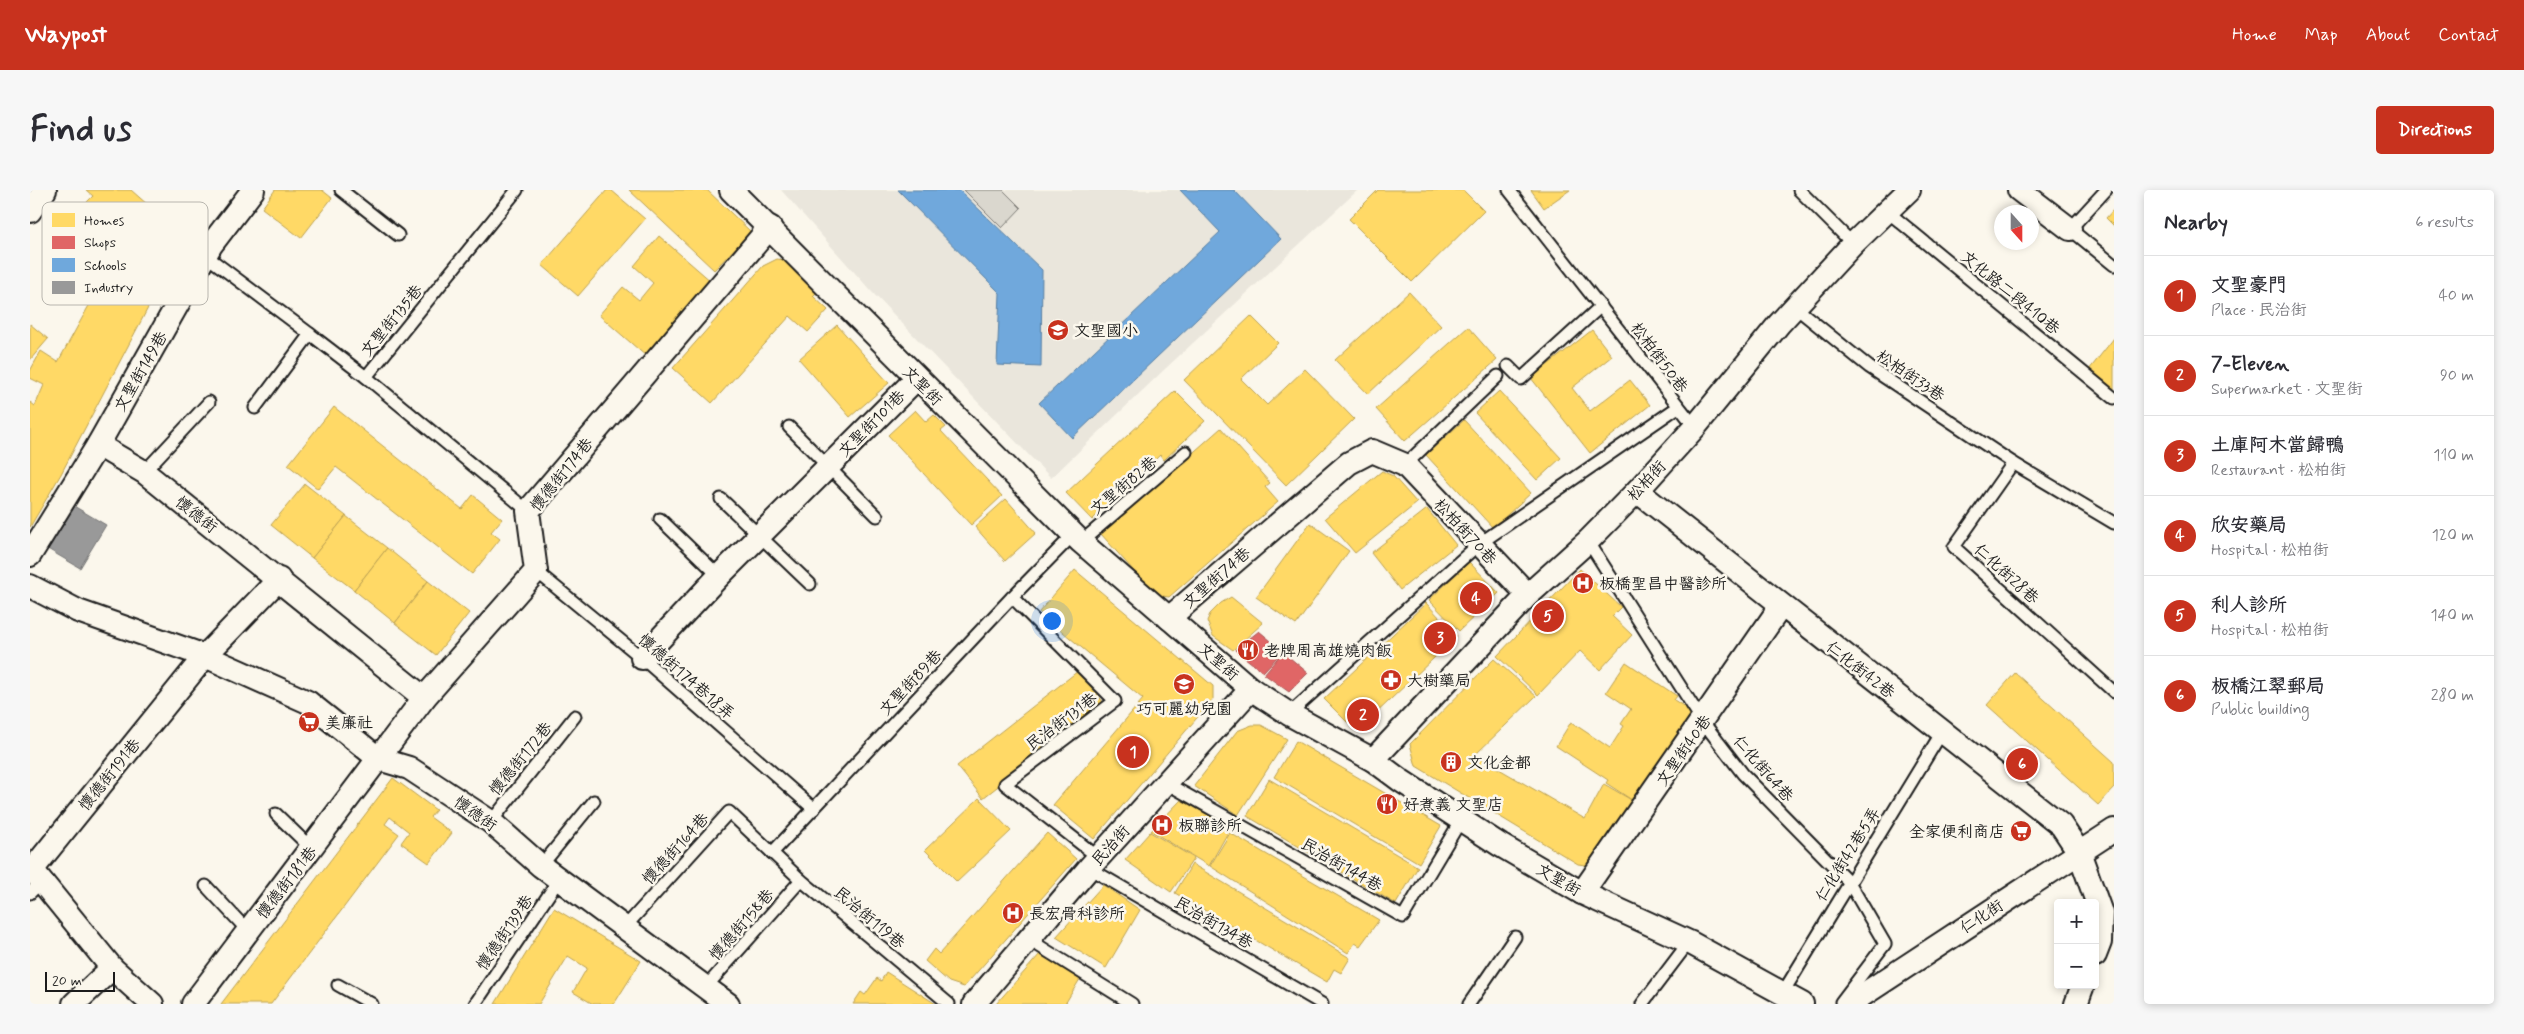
<!DOCTYPE html>
<meta charset="utf-8">
<style>
:root{--surface:#fff;--page:#f7f7f7;--text:#2b2b33;--muted:#7c7c81;--line:#e1e1e2;--accent:#c8321e}
body{margin:0;font-family:Mynerve,"LXGW WenKai TC",sans-serif;background:var(--page);color:var(--text)}
.controls{position:absolute;right:15px;bottom:15px;display:grid;overflow:hidden;border-radius:5px;box-shadow:0 2px 8px #0003}
.controls button{width:45px;height:45px;display:grid;place-items:center;padding:0;border:0;border-bottom:1px solid var(--line);background:var(--surface);color:var(--text);font:25px sans-serif}
.compass{position:absolute;left:1964px;top:15px;width:45px;height:45px;border-radius:50%;background:var(--surface);box-shadow:0 2px 8px #0003;rotate:159deg}
.scale{position:absolute;left:15px;bottom:12px;width:70px;box-sizing:border-box;padding-left:5px;border:2px solid #1c1c1c;border-top:0;font-size:14px;line-height:18px;white-space:nowrap;color:#1c1c1c;-webkit-text-stroke:4px #fbf7ec;paint-order:stroke}
.you{position:absolute;left:1021px;top:430px;width:18px;height:18px;margin:-12px;border:4px solid #fff;border-radius:50%;background:#1a73e8;box-shadow:0 0 0 8px #1a73e833}
.badge{display:grid;place-items:center;width:32px;height:32px;border-radius:50%;background:var(--accent);color:#fff;font-size:16px;font-weight:700}
.pin{position:absolute;translate:-50% -50%;border:2px solid #fff;box-shadow:0 1px 5px #0006}
.list{margin:0;padding:0;list-style:none}
h2{display:flex;justify-content:space-between;align-items:center;height:65px;margin:0;padding:0 20px;font-size:21px}
h2 small{font-size:16px;font-weight:400;color:var(--muted)}
.list li{display:grid;grid-template-columns:32px 1fr auto;gap:15px;align-items:center;box-sizing:border-box;height:80px;padding:0 20px;border-top:1px solid var(--line)}
.list b{display:block;font-size:19px;white-space:nowrap}
.list p{margin:0;font-size:16px;white-space:nowrap;color:var(--muted)}
.list em{font-size:16px;font-style:normal;color:var(--muted)}
.map{position:relative;flex:none;width:2084px;height:814px;overflow:hidden;border-radius:5px}
header{display:flex;align-items:center;gap:30px;box-sizing:border-box;height:70px;padding:0 25px;background:var(--accent);color:#fff}
header strong{font-size:24px}
nav{display:flex;gap:28px;margin-inline-start:auto;font-size:18px}
.intro{display:flex;align-items:center;justify-content:space-between;box-sizing:border-box;height:120px;padding:0 30px}
h1{margin:0;font-size:35px}
.button{padding:12px 22px;border-radius:5px;background:var(--accent);color:#fff;font-size:18px;font-weight:700}
main{display:flex;gap:30px;padding:0 30px}
aside{flex:1;background:var(--surface);border-radius:5px;box-shadow:0 2px 8px #0003}
.map>svg:first-child{display:block}
.built{fill:#eae6dc}
.pitch{fill:#dad7ce;stroke:#7b7a75}
.homes{fill:#ffd966;stroke:#bba050}
.shops{fill:#e06666;stroke:#a55050}
.schools{fill:#6fa8dc;stroke:#567ea2}
.industry{fill:#999;stroke:#747474}
.lines{fill:none;stroke-linecap:round;stroke-linejoin:round}
.lane-casing{stroke:#1c1c1c;stroke-width:15}
.street-casing{stroke:#1c1c1c;stroke-width:26}
.lane{stroke:#fbf7ec;stroke-width:11}
.street{stroke:#fbf7ec;stroke-width:22}
.labels{text-anchor:middle;stroke-width:5;stroke-linejoin:round;paint-order:stroke}
.street-label{font-size:16px;fill:#1c1c1c;stroke:#fbf7ec}
.poi-label{font-size:16px;fill:#1c1c1c;stroke:#fbf7ec;text-anchor:start}
.key{fill:#fbf7ec;stroke:#b8b5ae;stroke-width:1}
.key-label{font-size:14px;fill:#1c1c1c}
</style>
<header>
<strong>Waypost</strong>
<nav><a>Home</a><a>Map</a><a>About</a><a>Contact</a></nav>
</header>
<div class="intro"><h1>Find us</h1><a class="button">Directions</a></div>
<main>
<div class="map">
<svg width="2084" height="814" viewBox="0 0 2084 814">
<rect width="100%" height="100%" fill="#fbf7ec"/>
<filter id="ink" filterUnits="userSpaceOnUse"><feTurbulence type="fractalNoise" baseFrequency=".02" numOctaves="2"/><feDisplacementMap in="SourceGraphic" scale="10" xChannelSelector="R" yChannelSelector="G"/><feConvolveMatrix kernelMatrix="1 2 1 2 8 2 1 2 1" color-interpolation-filters="sRGB"/></filter>
<g filter="url(#ink)">
<path class="built" d="M 751,0 L 1328,0 L 1136,178 L 1021,288 L 841,101 Z"/>
<path class="pitch" d="M 934,0 L 973,0 L 991,18 L 972,38 Z"/>
<g class="homes">
<path d="M 56,0 L 101,0 L 118,15 L 96,41 L 94,39 L 89,44 L 75,31 L 82,23 L 74,16 L 69,22 L 57,12 L 63,6 Z"/>
<path d="M 245,0 L 292,0 L 302,8 L 271,48 L 232,18 Z"/>
<path d="M 577,0 L 581,0 L 615,29 L 548,106 L 512,75 Z"/>
<path d="M 599,0 L 677,0 L 721,42 L 684,80 Z"/>
<path d="M 1348,0 L 1433,0 L 1454,21 L 1382,92 L 1319,29 Z"/>
<path d="M 1501,0 L 1540,0 L 1514,18 Z"/>
<path d="M 2084,19 L 2084,36 L 2076,28 Z"/>
<path d="M 117,21 L 138,33 L 136,39 L 149,46 L 148,51 L 157,56 L 137,95 L 131,93 L 31,284 L 0,337 L 0,212 L 5,216 L 14,195 L 0,188 L 0,181 L 11,161 L 28,172 L 79,79 Z"/>
<path d="M 629,46 L 682,92 L 617,167 L 569,125 L 593,97 L 609,110 L 623,93 L 604,76 Z"/>
<path d="M 747,69 L 755,70 L 789,100 L 783,106 L 798,120 L 778,142 L 760,126 L 682,213 L 643,178 L 733,76 Z"/>
<path d="M 1379,102 L 1411,136 L 1338,204 L 1305,170 Z"/>
<path d="M 1221,126 L 1248,153 L 1211,189 L 1237,215 L 1275,179 L 1324,229 L 1256,295 L 1154,190 Z"/>
<path d="M 0,134 L 18,149 L 0,170 Z"/>
<path d="M 807,135 L 859,193 L 820,227 L 769,169 Z"/>
<path d="M 1438,137 L 1467,170 L 1375,251 L 1346,219 Z"/>
<path d="M 1562,140 L 1582,166 L 1542,198 L 1560,221 L 1600,190 L 1620,215 L 1560,263 L 1501,188 Z"/>
<path d="M 2084,148 L 2084,199 L 2059,180 Z"/>
<path d="M 1145,201 L 1175,231 L 1134,270 L 1130,265 L 1062,330 L 1036,303 Z"/>
<path d="M 1469,201 L 1531,268 L 1507,290 L 1445,223 Z"/>
<path d="M 304,217 L 432,319 L 443,305 L 472,329 L 461,342 L 470,349 L 442,384 L 306,277 L 288,299 L 258,275 Z"/>
<path d="M 885,220 L 896,232 L 904,225 L 916,237 L 911,241 L 972,306 L 941,335 L 858,245 Z"/>
<path d="M 1434,230 L 1501,303 L 1463,338 L 1396,265 Z"/>
<path d="M 1191,238 L 1240,293 L 1235,297 L 1248,312 L 1139,407 L 1125,405 L 1071,344 Z"/>
<path d="M 1352,281 L 1363,286 L 1387,313 L 1325,363 L 1295,328 Z"/>
<path d="M 275,294 L 316,326 L 282,368 L 241,335 Z"/>
<path d="M 976,309 L 1006,343 L 975,371 L 945,337 Z"/>
<path d="M 1397,319 L 1426,355 L 1370,400 L 1341,363 Z"/>
<path d="M 316,326 L 357,358 L 324,400 L 282,368 Z"/>
<path d="M 1280,333 L 1319,361 L 1266,435 L 1226,407 Z"/>
<path d="M 357,358 L 398,391 L 365,433 L 324,400 Z"/>
<path d="M 1439,372 L 1469,403 L 1429,441 L 1399,410 Z"/>
<path d="M 1550,379 L 1591,417 L 1582,426 L 1602,445 L 1570,480 L 1550,461 L 1508,505 L 1467,466 Z"/>
<path d="M 1045,380 L 1183,496 L 1183,509 L 1064,649 L 1023,615 L 1113,509 L 1009,422 Z"/>
<path d="M 398,391 L 439,423 L 406,465 L 365,433 Z"/>
<path d="M 1201,407 L 1233,433 L 1203,460 L 1183,446 L 1177,431 L 1180,424 L 1191,413 Z"/>
<path d="M 1396,413 L 1427,446 L 1338,531 L 1317,532 L 1294,509 Z"/>
<path d="M 1464,469 L 1506,506 L 1445,565 L 1555,629 L 1574,594 L 1605,612 L 1568,670 L 1555,675 L 1548,674 L 1386,576 L 1380,554 Z"/>
<path d="M 1596,472 L 1647,506 L 1644,510 L 1664,523 L 1605,612 L 1576,593 L 1578,590 L 1526,556 L 1541,532 L 1580,558 L 1594,536 L 1591,534 L 1601,519 L 1576,502 Z"/>
<path d="M 1048,481 L 1074,513 L 953,608 L 927,576 Z"/>
<path d="M 1985,483 L 2084,572 L 2084,598 L 2068,615 L 1957,515 Z"/>
<path d="M 1222,535 L 1231,535 L 1257,549 L 1208,625 L 1164,596 L 1207,541 Z"/>
<path d="M 1266,551 L 1411,636 L 1389,673 L 1244,587 Z"/>
<path d="M 363,588 L 406,620 L 400,627 L 422,643 L 399,673 L 371,653 L 379,642 L 360,627 L 355,634 L 369,644 L 241,814 L 191,814 Z"/>
<path d="M 1239,589 L 1388,677 L 1366,714 L 1217,626 Z"/>
<path d="M 949,608 L 981,641 L 927,692 L 895,660 Z"/>
<path d="M 1151,610 L 1201,637 L 1179,676 L 1121,641 Z"/>
<path d="M 1120,642 L 1164,668 L 1141,702 L 1095,670 Z"/>
<path d="M 1017,643 L 1046,669 L 934,797 L 919,792 L 895,771 L 904,759 L 909,764 Z"/>
<path d="M 1200,643 L 1349,730 L 1330,756 L 1325,753 L 1318,763 L 1180,676 Z"/>
<path d="M 1162,674 L 1320,768 L 1311,783 L 1304,779 L 1297,792 L 1145,703 Z"/>
<path d="M 1073,695 L 1110,720 L 1076,778 L 1026,747 Z"/>
<path d="M 524,718 L 611,771 L 584,814 L 563,814 L 543,802 L 557,778 L 538,766 L 509,814 L 465,814 Z"/>
<path d="M 1010,764 L 1050,789 L 1035,814 L 966,814 Z"/>
<path d="M 856,782 L 906,814 L 823,814 L 831,802 L 835,805 L 847,788 L 851,791 Z"/>
</g>
<g class="shops">
<path d="M 1229,441 L 1253,461 L 1233,482 L 1205,460 Z"/>
<path d="M 1253,462 L 1278,483 L 1259,502 L 1234,484 Z"/>
</g>
<g class="schools">
<path d="M 868,0 L 929,0 L 1012,80 L 1011,177 L 967,175 L 970,103 Z"/>
<path d="M 1150,0 L 1204,0 L 1251,49 L 1042,248 L 1009,213 L 1190,42 Z"/>
</g>
<path class="industry" d="M 42,315 L 76,335 L 50,378 L 16,358 Z"/>
<g class="lines">
<g class="lane-casing">
<g id="lane">
<path d="M 311,0 L 368,45"/>
<path d="M 487,0 L 336,187 L 498,321"/>
<path d="M 1479,0 L 1665,237"/>
<path d="M 1769,0 L 1823,54"/>
<path d="M 2076,0 L 2040,39 L 2084,75"/>
<path d="M 1858,22 L 2084,208"/>
<path d="M 175,65 L 280,144 L 225,218"/>
<path d="M 1765,117 L 1839,177 L 1983,273 L 2084,333"/>
<path d="M 280,144 L 336,187"/>
<path d="M 1478,176 L 1491,189 L 1571,116"/>
<path d="M 759,237 L 847,326"/>
<path d="M 1983,273 L 1924,357 L 2084,502"/>
<path d="M 1375,275 L 1468,186"/>
<path d="M 114,282 L 179,212"/>
<path d="M 691,309 L 780,394"/>
<path d="M 630,329 L 689,386"/>
<path d="M 1558,351 L 1673,532 L 1713,584 L 1819,692 L 1855,754 L 1811,812"/>
<path d="M 1051,352 L 1156,262"/>
<path d="M 506,381 L 612,468 L 784,619"/>
<path d="M 982,407 L 1085,511 L 975,594 L 1069,668"/>
<path d="M 1259,524 L 1449,354 L 1648,217"/>
<path d="M 1136,593 L 1373,727 L 1431,630"/>
<path d="M 246,624 L 282,659"/>
<path d="M 461,632 L 545,526"/>
<path d="M 742,663 L 982,407 L 1043,345"/>
<path d="M 511,676 L 564,611"/>
<path d="M 1059,678 L 1292,814"/>
<path d="M 176,696 L 218,741"/>
<path d="M 0,703 L 10,693"/>
<path d="M 595,737 L 699,622 L 771,690 L 919,814"/>
<path d="M 998,749 L 1102,814"/>
<path d="M 308,795 L 342,814"/>
<path d="M 675,798 L 771,690"/>
<path d="M 1752,804 L 1912,542"/>
<path d="M 445,814 L 530,688"/>
<path d="M 1439,814 L 1485,747"/>
<path d="M 1612,814 L 1659,752"/>
</g>
</g>
<g class="street-casing">
<g id="street">
<path d="M 701,0 L 1051,352 L 1221,499 L 1259,524 L 1343,570 L 1370,590 L 1470,655 L 1552,703 L 1659,752 L 1772,814"/>
<path d="M 1989,0 L 2040,39"/>
<path d="M 0,21 L 15,0"/>
<path d="M 68,255 L 114,282 L 394,508"/>
<path d="M 1607,301 L 2031,635 L 2049,662 L 2071,723 L 2070,752 L 2065,765"/>
<path d="M 0,365 L 68,255 L 181,55 L 223,0"/>
<path d="M 0,396 L 48,421 L 175,466 L 278,512 L 349,569 L 379,578 L 461,632 L 511,676 L 698,814"/>
<path d="M 1139,428 L 1319,273 L 1342,261 L 1375,275 L 1498,405"/>
<path d="M 612,468 L 689,386 L 886,189"/>
<path d="M 1343,570 L 1498,405 L 1558,351 L 1607,301 L 1665,237 L 1749,134 L 1823,54 L 1879,0"/>
<path d="M 0,677 L 82,778"/>
<path d="M 2,680 L 175,466 L 249,389"/>
<path d="M 1552,703 L 1751,416"/>
<path d="M 44,814 L 82,778 L 122,814"/>
<path d="M 163,814 L 394,508 L 506,381 L 498,321 L 740,37"/>
<path d="M 944,814 L 1059,678 L 1221,499"/>
<path d="M 1819,814 L 2084,640"/>
<path d="M 2046,814 L 2053,795"/>
</g>
</g>
<use href="#lane" class="lane"/>
<use href="#street" class="street"/>
</g>
</g>
<defs>
<g id="school-disc" transform="scale(1.125)"><circle r="9.5" fill="#c8321e" stroke="#fbf7ec"/><path d="M0-5L7-2L0 1L-7-2ZM-4 1L0 2.5L4 1V4Q0 6-4 4Z" fill="#fff"/></g>
<g id="hospital-disc" transform="scale(1.125)"><circle r="9.5" fill="#c8321e" stroke="#fbf7ec"/><path d="M-5-5h3v3.5h4V-5h3V5h-3V1.5h-4V5h-3Z" fill="#fff"/></g>
<g id="restaurant-disc" transform="scale(1.125)"><circle r="9.5" fill="#c8321e" stroke="#fbf7ec"/><path d="M-5-6h1v4h1v-4h1v4h1v-4h1v5L-1.5 .5V6h-2V.5L-5-1ZM5-6V6H3V1.5H1.5Q1.5-4 5-6Z" fill="#fff"/></g>
<g id="pharmacy-disc" transform="scale(1.125)"><circle r="9.5" fill="#c8321e" stroke="#fbf7ec"/><path d="M-2-6h4v4h4v4h-4v4h-4v-4h-4v-4h4Z" fill="#fff"/></g>
<g id="supermarket-disc" transform="scale(1.125)"><circle r="9.5" fill="#c8321e" stroke="#fbf7ec"/><path d="M-6-5.5h2.5l.6 2H6L4.5 2H-2.5L-4.4-4H-6ZM-1.5 3.2a1.3 1.3 0 1 0 .1 0ZM3 3.2a1.3 1.3 0 1 0 .1 0Z" fill="#fff"/></g>
<g id="building-disc" transform="scale(1.125)"><circle r="9.5" fill="#c8321e" stroke="#fbf7ec"/><path d="M-4-6H4V6H1V3H-1V6H-4ZM-2.5-4.3h1.7v1.8h-1.7ZM.8-4.3h1.7v1.8H.8ZM-2.5-1h1.7V.8h-1.7ZM.8-1h1.7V.8H.8Z" fill="#fff"/></g>
</defs>
<g fill-rule="evenodd">
<use href="#school-disc" x="1028" y="140"/>
<use href="#hospital-disc" x="1553" y="393"/>
<use href="#restaurant-disc" x="1218" y="460"/>
<use href="#pharmacy-disc" x="1361" y="490"/>
<use href="#school-disc" x="1154" y="494"/>
<use href="#supermarket-disc" x="279" y="532"/>
<use href="#building-disc" x="1421" y="572"/>
<use href="#restaurant-disc" x="1357" y="614"/>
<use href="#hospital-disc" x="1132" y="635"/>
<use href="#supermarket-disc" x="1991" y="641"/>
<use href="#hospital-disc" x="983" y="723"/>
</g>
<g class="labels">
<g class="street-label">
<text transform="translate(1981 102) rotate(39)" y="6">文化路二段410巷</text>
<text transform="translate(361 130) rotate(-51)" y="6">文聖街135巷</text>
<text transform="translate(1630 167) rotate(53)" y="6">松柏街50巷</text>
<text transform="translate(110 181) rotate(-60)" y="6">文聖街149巷</text>
<text transform="translate(1881 185) rotate(34)" y="6">松柏街33巷</text>
<text transform="translate(893 195) rotate(45)" y="6">文聖街</text>
<text transform="translate(841 233) rotate(-45)" y="6">文聖街101巷</text>
<text transform="translate(531 284) rotate(-51)" y="6">懷德街174巷</text>
<text transform="translate(1616 290) rotate(-47)" y="6">松柏街</text>
<text transform="translate(1093 295) rotate(-40)" y="6">文聖街82巷</text>
<text transform="translate(167 324) rotate(38)" y="6">懷德街</text>
<text transform="translate(1436 341) rotate(47)" y="6">松柏街70巷</text>
<text transform="translate(1977 383) rotate(42)" y="6">仁化街28巷</text>
<text transform="translate(1186 387) rotate(-41)" y="6">文聖街74巷</text>
<text transform="translate(1189 471) rotate(41)" y="6">文聖街</text>
<text transform="translate(1831 479) rotate(38)" y="6">仁化街42巷</text>
<text transform="translate(657 486) rotate(41)" y="6">懷德街174巷18弄</text>
<text transform="translate(880 492) rotate(-47)" y="6">文聖街89巷</text>
<text transform="translate(1031 531) rotate(-37)" y="6">民治街131巷</text>
<text transform="translate(1653 560) rotate(-55)" y="6">文聖街40巷</text>
<text transform="translate(490 568) rotate(-51)" y="6">懷德街172巷</text>
<text transform="translate(1734 578) rotate(49)" y="6">仁化街64巷</text>
<text transform="translate(79 584) rotate(-51)" y="6">懷德街191巷</text>
<text transform="translate(446 623) rotate(35)" y="6">懷德街</text>
<text transform="translate(1080 655) rotate(-48)" y="6">民治街</text>
<text transform="translate(645 658) rotate(-48)" y="6">懷德街164巷</text>
<text transform="translate(1817 664) rotate(-58)" y="6">仁化街42巷5弄</text>
<text transform="translate(1312 674) rotate(30)" y="6">民治街144巷</text>
<text transform="translate(1529 689) rotate(30)" y="6">文聖街</text>
<text transform="translate(256 692) rotate(-52)" y="6">懷德街181巷</text>
<text transform="translate(1951 726) rotate(-33)" y="6">仁化街</text>
<text transform="translate(840 727) rotate(40)" y="6">民治街119巷</text>
<text transform="translate(1184 732) rotate(30)" y="6">民治街134巷</text>
<text transform="translate(711 734) rotate(-49)" y="6">懷德街158巷</text>
<text transform="translate(474 742) rotate(-56)" y="6">懷德街139巷</text>
</g>
<g class="poi-label">
<text x="1044" y="146">文聖國小</text>
<text x="1569" y="399">板橋聖昌中醫診所</text>
<text x="1234" y="466">老牌周高雄燒肉飯</text>
<text x="1377" y="496">大樹藥局</text>
<text x="1154" y="524" text-anchor="middle">巧可麗幼兒園</text>
<text x="295" y="538">美廉社</text>
<text x="1437" y="578">文化金都</text>
<text x="1373" y="620">好煮義 文聖店</text>
<text x="1148" y="641">板聯診所</text>
<text x="1975" y="647" text-anchor="end">全家便利商店</text>
<text x="999" y="729">長宏骨科診所</text>
</g>
</g>
<rect x="12" y="12" width="166" height="103" rx="8" class="key"/>
<rect x="22" y="23" width="23" height="14" fill="#ffd966"/>
<rect x="22" y="46" width="23" height="13" fill="#e06666"/>
<rect x="22" y="68" width="23" height="14" fill="#6fa8dc"/>
<rect x="22" y="91" width="23" height="13" fill="#999"/>
<g class="key-label">
<text x="54" y="35">Homes</text>
<text x="54" y="57">Shops</text>
<text x="54" y="80">Schools</text>
<text x="54" y="102">Industry</text>
</g>
</svg>
<div class="controls">
<button>+</button>
<button>−</button>
</div>
<svg class="compass" viewBox="-18 -18 36 36"><path d="M0-13l5 13h-10z" fill="#e53935"/><path d="M0 13l5-13h-10z" fill="#7c7c81"/></svg>
<div class="scale">20 m</div>
<div class="you"></div>
<div class="pin badge" style="left:1103px;top:562px">1</div>
<div class="pin badge" style="left:1333px;top:525px">2</div>
<div class="pin badge" style="left:1410px;top:448px">3</div>
<div class="pin badge" style="left:1446px;top:408px">4</div>
<div class="pin badge" style="left:1518px;top:426px">5</div>
<div class="pin badge" style="left:1992px;top:574px">6</div>
</div>
<aside>
<h2>Nearby<small>6 results</small></h2>
<ul class="list">
<li><span class="badge">1</span><div><b>文聖豪門</b><p>Place · 民治街</p></div><em>40 m</em></li>
<li><span class="badge">2</span><div><b>7-Eleven</b><p>Supermarket · 文聖街</p></div><em>90 m</em></li>
<li><span class="badge">3</span><div><b>土庫阿木當歸鴨</b><p>Restaurant · 松柏街</p></div><em>110 m</em></li>
<li><span class="badge">4</span><div><b>欣安藥局</b><p>Hospital · 松柏街</p></div><em>120 m</em></li>
<li><span class="badge">5</span><div><b>利人診所</b><p>Hospital · 松柏街</p></div><em>140 m</em></li>
<li><span class="badge">6</span><div><b>板橋江翠郵局</b><p>Public building</p></div><em>280 m</em></li>
</ul>
</aside>
</main>
